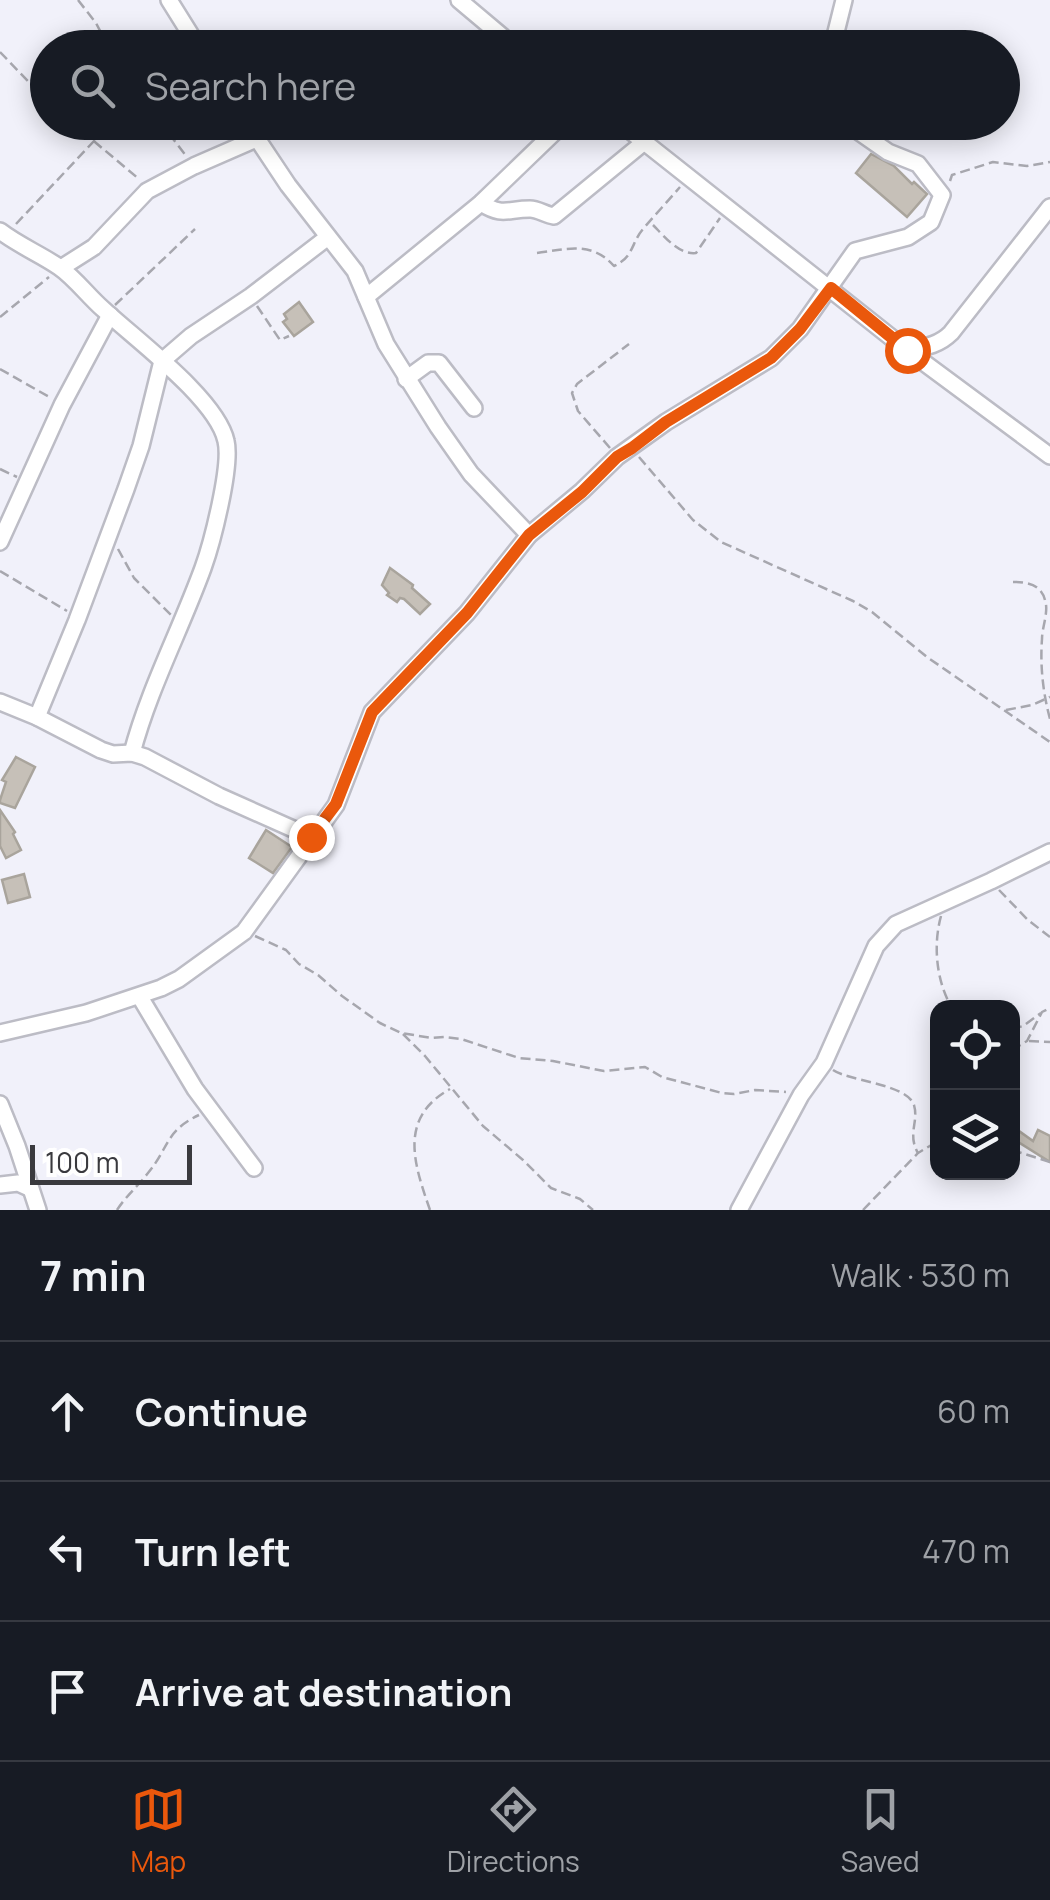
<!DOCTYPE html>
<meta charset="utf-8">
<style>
:root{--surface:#171b24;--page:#242831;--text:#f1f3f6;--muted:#9ea1a6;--line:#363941;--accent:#ea580c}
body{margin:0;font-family:Manrope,sans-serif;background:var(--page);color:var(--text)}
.controls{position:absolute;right:30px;bottom:30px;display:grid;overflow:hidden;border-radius:20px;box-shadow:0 5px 25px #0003}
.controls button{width:90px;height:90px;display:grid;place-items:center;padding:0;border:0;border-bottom:2px solid var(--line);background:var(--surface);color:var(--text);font:50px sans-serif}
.scale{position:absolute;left:30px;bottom:25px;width:162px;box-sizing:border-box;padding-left:10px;border:5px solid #3a3a3e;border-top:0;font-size:28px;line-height:35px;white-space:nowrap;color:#3a3a3e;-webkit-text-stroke:8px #fff;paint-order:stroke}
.stop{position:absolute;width:30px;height:30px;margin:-22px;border:8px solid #ea580c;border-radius:50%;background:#fff}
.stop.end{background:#ea580c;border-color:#fff;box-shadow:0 2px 10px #0008}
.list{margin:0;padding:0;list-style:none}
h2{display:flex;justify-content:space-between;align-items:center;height:130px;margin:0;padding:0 40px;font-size:42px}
h2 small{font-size:32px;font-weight:400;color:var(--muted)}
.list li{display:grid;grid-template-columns:65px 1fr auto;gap:30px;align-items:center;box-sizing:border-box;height:140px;padding:0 40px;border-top:2px solid var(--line)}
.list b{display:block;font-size:38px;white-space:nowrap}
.list em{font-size:32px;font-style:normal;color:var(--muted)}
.icon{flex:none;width:55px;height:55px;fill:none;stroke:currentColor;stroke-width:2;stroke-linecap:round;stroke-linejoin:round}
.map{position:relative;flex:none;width:1050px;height:1210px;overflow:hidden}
.search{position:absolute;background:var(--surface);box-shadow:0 5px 25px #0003;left:30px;right:30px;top:30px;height:110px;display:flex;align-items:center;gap:25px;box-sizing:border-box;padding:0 35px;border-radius:55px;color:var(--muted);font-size:38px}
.sheet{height:550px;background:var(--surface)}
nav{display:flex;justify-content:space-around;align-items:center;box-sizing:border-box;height:140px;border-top:2px solid var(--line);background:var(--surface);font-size:28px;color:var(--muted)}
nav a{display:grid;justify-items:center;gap:5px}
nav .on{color:var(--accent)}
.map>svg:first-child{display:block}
.building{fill:#c6c0b8;stroke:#a9a49c;stroke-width:2.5}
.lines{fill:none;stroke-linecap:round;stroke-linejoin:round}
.minor-casing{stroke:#bcbcc5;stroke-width:20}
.path{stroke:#a7a7ae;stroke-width:2.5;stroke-dasharray:10 5;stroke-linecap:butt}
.minor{stroke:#fff;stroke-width:15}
.route{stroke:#ea580c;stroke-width:12}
</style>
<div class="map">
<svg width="1050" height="1210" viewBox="0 0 1050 1210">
<rect width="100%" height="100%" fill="#f1f1fa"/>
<g class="building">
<path d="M 871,154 L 894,166 L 912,184 L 914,182 L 927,194 L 907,217 L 856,173 Z"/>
<path d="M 299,302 L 313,322 L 294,336 L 283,322 L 287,319 L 284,314 Z"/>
<path d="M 390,568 L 413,585 L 412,588 L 430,604 L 420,614 L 404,599 L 400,598 L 397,602 L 387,595 L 389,593 L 382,585 Z"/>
<path d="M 16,757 L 35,767 L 15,808 L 0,803 L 0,800 L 6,782 L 2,780 Z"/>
<path d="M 0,810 L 15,832 L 13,834 L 21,850 L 6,858 L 0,846 Z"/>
<path d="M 266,830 L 292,847 L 273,873 L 249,858 Z"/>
<path d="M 24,874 L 30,897 L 8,903 L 2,880 Z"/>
<path d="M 1012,1126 L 1033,1141 L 1038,1130 L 1050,1136 L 1050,1162 L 1018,1142 L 1012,1150 Z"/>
</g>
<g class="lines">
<g class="minor-casing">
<g id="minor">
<path d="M 169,0 L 199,48"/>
<path d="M 459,0 L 516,48"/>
<path d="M 832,48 L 844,0"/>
<path d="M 246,122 L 288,185 L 355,271 L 386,344 L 438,427 L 471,474 L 529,535"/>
<path d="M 619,122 L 907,350 L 1050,456"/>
<path d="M 481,203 C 503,217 507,209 530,209 C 538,209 546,215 554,216 L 643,143"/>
<path d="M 0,231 C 18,245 40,254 59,267 C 75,278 88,296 103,309 C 135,339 217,399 226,441 C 232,466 212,543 203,568 C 180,631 149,689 132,753"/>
<path d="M 61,268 L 94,247 L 147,191 L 194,166 L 256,139"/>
<path d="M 366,297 L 481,203 L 565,122"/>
<path d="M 907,350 C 924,347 938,346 951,333 L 1050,207"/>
<path d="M 406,379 L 428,363 L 439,363 L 474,408"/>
<path d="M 0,542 L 62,405 L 110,315"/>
<path d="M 0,702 L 37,717 L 101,750 L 113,754 L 132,753 L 145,757 L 219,796 L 311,837"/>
<path d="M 37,717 L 77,620 L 126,489 L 141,446 L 162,361 L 191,336 L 251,296 L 328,237"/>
<path d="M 140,997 L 195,1089 L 254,1168"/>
<path d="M 0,1033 L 86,1013 L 161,988 L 179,979 L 244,932 L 336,805 L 372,712 L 467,613 L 529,535 L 582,491 L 617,457 L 666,422 L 771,358 L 800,329 L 855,251 L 908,237 L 931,222 L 942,195 L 918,164 L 888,152 L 845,122"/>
<path d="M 0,1104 L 17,1146 L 38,1210"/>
<path d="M 0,1185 L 18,1183 L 29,1188"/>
<path d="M 739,1210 L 801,1095 L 824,1063 L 876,946 L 896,924 L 991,881 L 1050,852"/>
</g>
</g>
<g class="path">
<path d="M 78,0 L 96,23 L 109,48"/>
<path d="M 0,52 L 48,102"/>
<path d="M 71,122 L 139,179"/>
<path d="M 160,122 L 187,157"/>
<path d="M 311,122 C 339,137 358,133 386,122"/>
<path d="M 271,132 L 294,122"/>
<path d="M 950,181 L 952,175 L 993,162 L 1027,166 L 1050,162"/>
<path d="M 16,224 L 94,141 L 117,122"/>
<path d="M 653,225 C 665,237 679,255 696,253 L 720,218"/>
<path d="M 537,253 C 567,249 592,241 614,266 C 634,257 631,243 643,229 C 655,215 668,201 680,187"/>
<path d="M 115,305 L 195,229"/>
<path d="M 257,306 L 280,340 L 289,336"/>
<path d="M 0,317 L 49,277"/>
<path d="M 0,369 L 51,398"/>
<path d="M 610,448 L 578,411 L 572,393 L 577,384 L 629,344"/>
<path d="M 639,457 L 693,520 L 721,542 L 853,601 L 872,612 L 927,657 L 1050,742"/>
<path d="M 0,469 L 17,477"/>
<path d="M 118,549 L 134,578 L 172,616"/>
<path d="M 0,571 L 67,611"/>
<path d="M 1013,582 C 1026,582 1041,584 1045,600 C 1049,612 1042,627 1042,639 C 1040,666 1043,693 1050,719"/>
<path d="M 1006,710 L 1032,705 L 1050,697"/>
<path d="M 999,890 L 1028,920 L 1050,937"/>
<path d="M 941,916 C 933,945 936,981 952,1008"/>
<path d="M 255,936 L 286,950 L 299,964 L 318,975 L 342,996 L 380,1023 L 401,1033 L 432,1038 L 445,1037 L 461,1039 L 519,1058 L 553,1061 L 604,1071 L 645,1067 L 662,1077 L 722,1093 L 734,1094 L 755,1090 L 786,1092"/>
<path d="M 1012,1029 L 1023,1026 L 1041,1013"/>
<path d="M 403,1034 L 425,1056 L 483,1126 L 523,1160 L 551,1188 L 580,1199 L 593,1210"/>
<path d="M 1029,1041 L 1050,1042"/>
<path d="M 1012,1050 L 1027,1041 L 1042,1012 L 1050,1008"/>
<path d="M 833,1070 C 849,1081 907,1084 914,1105 C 919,1122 907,1134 918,1153"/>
<path d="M 1012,1150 L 1050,1162"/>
<path d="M 117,1210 C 126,1196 138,1186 148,1173 C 169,1148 165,1131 199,1115"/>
<path d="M 430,1210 C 414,1164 398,1118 450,1089"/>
<path d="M 863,1210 L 918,1153 L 938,1141"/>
</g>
<use href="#minor" class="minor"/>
</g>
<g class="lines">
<path class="route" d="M 311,837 L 336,804 L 372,712 L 467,613 L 529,535 L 582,492 L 617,457 L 632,448 L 666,422 L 771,358 L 800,329 L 831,288 L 907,350"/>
</g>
</svg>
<div class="controls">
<button><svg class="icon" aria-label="locate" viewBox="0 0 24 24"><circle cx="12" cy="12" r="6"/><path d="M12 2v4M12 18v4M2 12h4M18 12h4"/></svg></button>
<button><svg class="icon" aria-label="layers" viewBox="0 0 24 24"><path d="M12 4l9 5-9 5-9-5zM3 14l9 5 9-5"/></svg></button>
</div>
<div class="scale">100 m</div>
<div class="stop" style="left:907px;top:350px"></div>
<div class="stop end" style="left:311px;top:837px"></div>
<div class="search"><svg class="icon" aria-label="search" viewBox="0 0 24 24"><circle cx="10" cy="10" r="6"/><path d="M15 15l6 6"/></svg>Search here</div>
</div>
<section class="sheet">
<h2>7 min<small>Walk · 530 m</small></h2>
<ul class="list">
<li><svg class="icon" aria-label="ahead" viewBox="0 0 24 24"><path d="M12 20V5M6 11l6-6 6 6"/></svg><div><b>Continue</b></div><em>60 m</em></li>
<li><svg class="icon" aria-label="left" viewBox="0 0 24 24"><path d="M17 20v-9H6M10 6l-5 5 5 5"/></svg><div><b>Turn left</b></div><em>470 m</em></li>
<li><svg class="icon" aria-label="arrive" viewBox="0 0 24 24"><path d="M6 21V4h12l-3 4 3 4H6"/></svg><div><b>Arrive at destination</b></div></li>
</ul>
</section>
<nav>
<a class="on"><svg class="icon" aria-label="map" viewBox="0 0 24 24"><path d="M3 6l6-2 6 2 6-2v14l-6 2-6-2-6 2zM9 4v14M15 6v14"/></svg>Map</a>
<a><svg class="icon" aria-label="directions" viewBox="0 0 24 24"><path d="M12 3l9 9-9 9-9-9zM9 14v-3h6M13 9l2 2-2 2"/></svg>Directions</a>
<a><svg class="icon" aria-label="saved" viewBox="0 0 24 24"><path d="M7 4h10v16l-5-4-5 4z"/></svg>Saved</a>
</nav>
